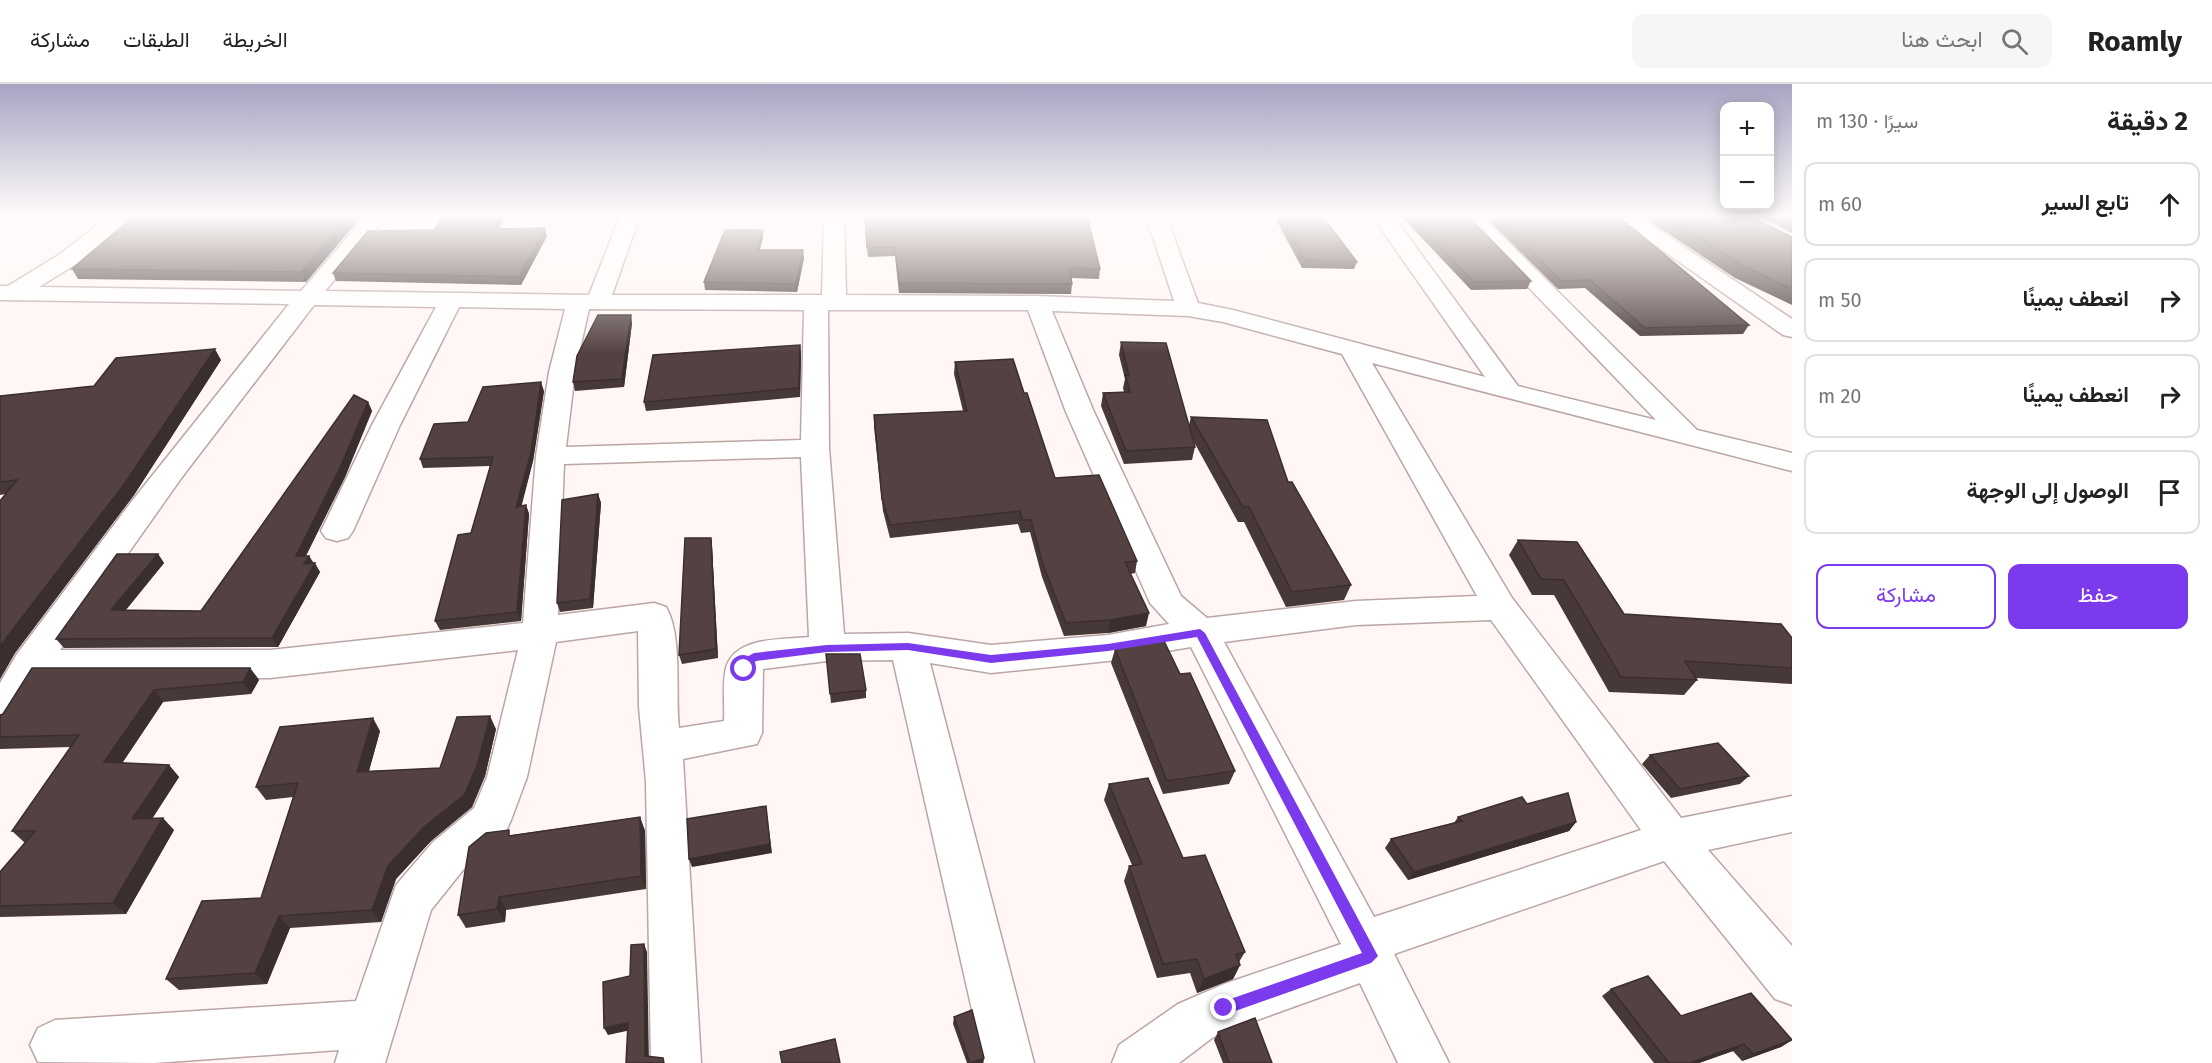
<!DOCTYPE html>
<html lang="ar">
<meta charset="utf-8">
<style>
:root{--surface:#fff;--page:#f6f6f6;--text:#222;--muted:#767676;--line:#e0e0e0;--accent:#7c3aed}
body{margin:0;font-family:"Fira Sans",Vazirmatn,sans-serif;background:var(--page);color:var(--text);direction:rtl}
.controls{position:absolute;right:18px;top:18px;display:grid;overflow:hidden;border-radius:12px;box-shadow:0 3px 15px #0003}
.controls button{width:54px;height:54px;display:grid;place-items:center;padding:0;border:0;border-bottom:2px solid var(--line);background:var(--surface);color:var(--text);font:30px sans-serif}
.stop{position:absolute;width:18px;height:18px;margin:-14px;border:4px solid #7c3aed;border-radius:50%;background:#fff}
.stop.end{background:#7c3aed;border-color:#fff;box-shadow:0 2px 6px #0008}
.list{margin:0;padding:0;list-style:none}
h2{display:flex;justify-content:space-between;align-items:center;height:78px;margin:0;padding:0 24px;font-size:26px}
h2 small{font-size:20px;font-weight:400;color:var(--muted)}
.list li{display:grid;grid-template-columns:39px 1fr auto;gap:18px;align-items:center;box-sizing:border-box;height:84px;margin:0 12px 12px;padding:0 12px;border:2px solid var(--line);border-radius:12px}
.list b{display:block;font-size:22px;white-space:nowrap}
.list em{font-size:20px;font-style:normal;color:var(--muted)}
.actions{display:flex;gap:12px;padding:18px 24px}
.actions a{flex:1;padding:14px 0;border:2px solid var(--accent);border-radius:12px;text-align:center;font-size:21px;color:var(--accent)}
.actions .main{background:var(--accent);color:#fff}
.icon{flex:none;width:33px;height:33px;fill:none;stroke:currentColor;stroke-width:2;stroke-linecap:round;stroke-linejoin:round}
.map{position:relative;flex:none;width:1792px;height:979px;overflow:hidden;direction:ltr}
header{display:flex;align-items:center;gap:36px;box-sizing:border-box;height:84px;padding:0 30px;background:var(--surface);border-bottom:2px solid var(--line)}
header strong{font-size:28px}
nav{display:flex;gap:33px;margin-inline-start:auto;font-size:21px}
.search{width:420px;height:54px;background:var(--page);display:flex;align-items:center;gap:15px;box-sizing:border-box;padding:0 21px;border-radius:12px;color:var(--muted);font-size:22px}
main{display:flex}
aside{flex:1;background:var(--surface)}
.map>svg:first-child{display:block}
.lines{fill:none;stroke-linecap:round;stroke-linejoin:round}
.minor-casing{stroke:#bba6a5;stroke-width:3}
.minor{fill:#fff;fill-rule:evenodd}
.wall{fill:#473938}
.shaded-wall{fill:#3a2e2e}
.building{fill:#534241;stroke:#3a2e2e;stroke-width:1.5}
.route{fill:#7c3aed}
</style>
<header>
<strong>Roamly</strong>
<div class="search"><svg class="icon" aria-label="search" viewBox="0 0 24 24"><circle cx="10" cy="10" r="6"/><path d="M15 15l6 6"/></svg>ابحث هنا</div>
<nav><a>الخريطة</a><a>الطبقات</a><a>مشاركة</a></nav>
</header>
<main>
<aside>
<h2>2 دقيقة<small>سيرًا · 130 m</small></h2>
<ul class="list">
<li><svg class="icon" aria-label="ahead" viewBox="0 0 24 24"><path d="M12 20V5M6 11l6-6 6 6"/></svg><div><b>تابع السير</b></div><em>60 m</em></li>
<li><svg class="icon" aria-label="right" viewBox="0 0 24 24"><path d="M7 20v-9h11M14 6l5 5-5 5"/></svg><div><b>انعطف يمينًا</b></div><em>50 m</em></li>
<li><svg class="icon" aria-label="right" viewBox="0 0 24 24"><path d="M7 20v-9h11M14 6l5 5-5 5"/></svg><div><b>انعطف يمينًا</b></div><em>20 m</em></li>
<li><svg class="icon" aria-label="arrive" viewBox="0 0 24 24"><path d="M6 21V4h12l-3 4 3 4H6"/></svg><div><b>الوصول إلى الوجهة</b></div></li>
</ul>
<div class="actions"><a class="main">حفظ</a><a>مشاركة</a></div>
</aside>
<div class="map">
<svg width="1792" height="979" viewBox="0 0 1792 979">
<rect width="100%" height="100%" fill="#fff6f5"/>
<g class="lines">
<g class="minor-casing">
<g id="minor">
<path d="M 109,132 L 132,132 L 76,180 L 39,203 L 301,207 L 366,132 L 387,132 L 325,207 L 589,211 L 620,132 L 640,132 L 612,211 L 822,211 L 824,132 L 844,132 L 846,211 L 1037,212 L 1174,217 L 1146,132 L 1166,132 L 1198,219 L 1233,226 L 1485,293 L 1372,132 L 1393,132 L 1518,302 L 1656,336 L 1460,132 L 1482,132 L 1697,346 L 1792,369 L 1792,387 L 1372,279 L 1512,514 L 1681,734 L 1792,712 L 1792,748 L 1708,766 L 1792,862 L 1792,921 L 1775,915 L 1664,777 L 1394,870 L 1449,979 L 1398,979 L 1360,899 L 1232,945 L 1212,954 L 1179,979 L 1112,979 L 1119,961 L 1178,920 L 1224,900 L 1341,860 L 1191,563 L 1108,577 L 991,589 L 930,579 L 1034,979 L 984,979 L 893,576 L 827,577 L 763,585 L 762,649 L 757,660 L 683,675 L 701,979 L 651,979 L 646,698 L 639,623 L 638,547 L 556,558 L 527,693 L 511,736 L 505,749 L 463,786 L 431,826 L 385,979 L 335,979 L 339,966 L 154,979 L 38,978 L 30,961 L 38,944 L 55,936 L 356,917 L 396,801 L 433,758 L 474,724 L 487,693 L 518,566 L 270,594 L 42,594 L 13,641 L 0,645 L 0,599 L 17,570 L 132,417 L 289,220 L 0,216 L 0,202 L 8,202 L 60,170 ZM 314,221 L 436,223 L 372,341 L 321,447 L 326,454 L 337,457 L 348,454 L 353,447 L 400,341 L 459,223 L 565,225 L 549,288 L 536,372 L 523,539 L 270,566 L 60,566 L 182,393 ZM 589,225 L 804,226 L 801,356 L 566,363 L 575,288 ZM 828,226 L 1028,226 L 1066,328 L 1150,519 L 1169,540 L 1108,551 L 991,561 L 908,549 L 844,550 L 829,364 ZM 1052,227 L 1188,232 L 1223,238 L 1342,270 L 1477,512 L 1356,517 L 1207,534 L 1181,512 L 1094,328 ZM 801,373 L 809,553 C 782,556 735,552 726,584 C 722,600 725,620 724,637 L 679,644 C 675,610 683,552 666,523 L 654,519 L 558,531 L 564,380 ZM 1491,536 L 1641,746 L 1374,833 L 1224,558 L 1356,541 Z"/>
<path d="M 1614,132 L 1638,132 L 1792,235 L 1792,253 L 1783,251 Z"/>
</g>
</g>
<use href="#minor" class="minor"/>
</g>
<g class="wall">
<path d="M 135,132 L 362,132 L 306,198 L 78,195 L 72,185 Z"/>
<path d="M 864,132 L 1087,132 L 1100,185 L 1099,195 L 1071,194 L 1072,200 L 1071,210 L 899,209 L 895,172 L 868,173 Z"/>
<path d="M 1274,132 L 1322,132 L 1357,178 L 1354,185 L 1302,184 Z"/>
<path d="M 1401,132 L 1468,132 L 1531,197 L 1527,205 L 1471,206 Z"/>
<path d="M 1484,132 L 1618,132 L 1749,241 L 1743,250 L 1640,252 L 1585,204 L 1558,205 Z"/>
<path d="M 1646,132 L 1749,132 L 1792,153 L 1792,221 L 1735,194 L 1645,134 Z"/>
<path d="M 1759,132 L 1792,132 L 1792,149 Z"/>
<path d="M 498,145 L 547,152 L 521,201 L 336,197 L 333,189 Z"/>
<path d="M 763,146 L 763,154 L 760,166 L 804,174 L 797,208 L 705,206 L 704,198 Z"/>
<path d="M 632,239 L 624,303 L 575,307 L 573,298 Z"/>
<path d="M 1121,258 L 1189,341 L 1191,333 L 1288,398 L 1351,501 L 1344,516 L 1286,523 L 1244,438 L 1238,438 L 1194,358 L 1195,363 L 1192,376 L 1124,380 L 1101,322 L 1103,309 L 1124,308 L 1123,304 L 1125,295 L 1119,271 Z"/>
<path d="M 801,270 L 800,313 L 646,327 L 644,318 Z"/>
<path d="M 221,276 L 134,411 L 15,569 L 0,595 L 0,417 L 6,410 L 0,411 L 0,312 L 94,302 Z"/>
<path d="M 955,278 L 1024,309 L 1055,394 L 1137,477 L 1135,489 L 1130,490 L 1146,542 L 1108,549 L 1064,552 L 1042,493 L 1030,448 L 1021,449 L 1018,440 L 890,454 L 883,427 L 874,343 L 874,331 L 963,327 L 954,290 Z"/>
<path d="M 544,307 L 533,377 L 521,422 L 526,421 L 529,430 L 521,537 L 440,546 L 435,537 L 471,449 L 490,382 L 423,384 L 420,375 L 468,338 Z"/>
<path d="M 368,318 L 372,327 L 345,393 L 306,472 L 309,472 L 320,488 L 278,563 L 64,564 L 56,555 L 158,470 L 164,479 L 126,526 L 201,527 Z"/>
<path d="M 598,410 L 601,419 L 593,524 L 560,528 L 557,519 Z"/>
<path d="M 711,454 L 712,463 L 718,574 L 682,580 L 679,571 Z"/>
<path d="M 1518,456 L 1624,530 L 1792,584 L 1792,600 L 1696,594 L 1697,596 L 1684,611 L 1609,608 L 1554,511 L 1532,511 L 1509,471 Z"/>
<path d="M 1115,565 L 1180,590 L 1235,687 L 1229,700 L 1163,710 L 1111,579 Z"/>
<path d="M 826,570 L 866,606 L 866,614 L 831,619 Z"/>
<path d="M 250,584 L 259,596 L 251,610 L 163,618 L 122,679 L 169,681 L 179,693 L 152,735 L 174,746 L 126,830 L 0,833 L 0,788 L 25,759 L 12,747 L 71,663 L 0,665 L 0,631 Z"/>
<path d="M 496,645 L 485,692 L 472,723 L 431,757 L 396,795 L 381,838 L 290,844 L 267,900 L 179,906 L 166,895 L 261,814 L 293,713 L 266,716 L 256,703 L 380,647 L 369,687 L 440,684 Z"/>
<path d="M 1650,671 L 1749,692 L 1740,700 L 1671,714 L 1642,680 Z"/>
<path d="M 1109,700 L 1183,774 L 1245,868 L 1239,878 L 1240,881 L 1233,895 L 1197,909 L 1190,889 L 1157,894 L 1124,797 L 1129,782 L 1132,781 L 1104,716 Z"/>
<path d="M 1527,720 L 1576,738 L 1569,747 L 1408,796 L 1385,764 L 1391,755 L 1454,739 L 1458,733 Z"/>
<path d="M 640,733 L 645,747 L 646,805 L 506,826 L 505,838 L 466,844 L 458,831 L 512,751 Z"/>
<path d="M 1611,905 L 1681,932 L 1792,956 L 1781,963 L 1742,977 L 1733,967 L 1699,979 L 1654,979 L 1602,912 Z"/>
<path d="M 954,933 L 984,974 L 983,979 L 967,979 L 953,940 Z"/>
<path d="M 1218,948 L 1272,979 L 1223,979 L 1214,956 Z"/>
</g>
<g class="shaded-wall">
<path d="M 349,132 L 362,132 L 306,198 L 301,188 Z"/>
<path d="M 499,132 L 506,132 L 494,153 L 491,145 Z"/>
<path d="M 545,144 L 547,152 L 521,201 L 519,193 Z"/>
<path d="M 763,146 L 763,154 L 757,173 L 756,166 Z"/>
<path d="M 803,166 L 804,174 L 797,208 L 796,200 Z"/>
<path d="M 631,231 L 632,239 L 624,303 L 622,295 Z"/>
<path d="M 800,261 L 801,270 L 800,313 L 799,304 Z"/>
<path d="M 215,265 L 221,276 L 134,411 L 15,569 L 0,595 L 0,563 L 4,557 Z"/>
<path d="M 541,298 L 544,307 L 533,377 L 519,432 L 516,423 Z"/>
<path d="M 368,318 L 372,327 L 345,393 L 301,481 L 296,472 Z"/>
<path d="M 598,410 L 601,419 L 593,524 L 590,515 Z"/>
<path d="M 526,421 L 529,430 L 521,537 L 517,528 Z"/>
<path d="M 711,454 L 712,463 L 718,574 L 716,565 Z"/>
<path d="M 158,470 L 164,479 L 118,535 L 111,526 Z"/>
<path d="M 309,472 L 314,481 L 304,480 Z"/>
<path d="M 315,479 L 320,488 L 278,563 L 272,554 Z"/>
<path d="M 1149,529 L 1146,542 L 1108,549 L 1110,536 Z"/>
<path d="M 250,584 L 259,596 L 251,610 L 243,598 Z"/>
<path d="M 154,606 L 163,618 L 115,690 L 104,678 Z"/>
<path d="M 490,632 L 496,645 L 485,692 L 472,723 L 431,757 L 396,795 L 381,838 L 372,826 L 388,782 Z"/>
<path d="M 373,634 L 380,647 L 365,701 L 357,688 Z"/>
<path d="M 169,681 L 179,693 L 144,747 L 132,735 Z"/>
<path d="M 767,731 L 772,769 L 692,783 L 689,775 Z"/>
<path d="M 640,733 L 645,747 L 646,805 L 641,792 Z"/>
<path d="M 163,734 L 174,746 L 126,830 L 113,819 Z"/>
<path d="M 1576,738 L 1569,747 L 1408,796 L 1414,788 Z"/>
<path d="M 499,813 L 506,826 L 505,838 L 497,825 Z"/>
<path d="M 279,832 L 290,844 L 267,900 L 255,889 Z"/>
<path d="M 644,860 L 647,868 L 649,979 L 645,972 Z"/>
<path d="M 1240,881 L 1233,895 L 1197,909 L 1204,895 Z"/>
<path d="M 628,939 L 631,946 L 608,951 L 604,944 Z"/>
<path d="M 1792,956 L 1781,963 L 1742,977 L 1753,970 Z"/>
<path d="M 1744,960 L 1733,967 L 1699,979 L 1689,979 Z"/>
<path d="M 984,974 L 983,979 L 970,979 Z"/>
</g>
<g class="building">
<path d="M 135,132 L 349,132 L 301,188 L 72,185 Z"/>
<path d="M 444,132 L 499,132 L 491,145 L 545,144 L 519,193 L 333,189 L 368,147 L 434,146 Z"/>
<path d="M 865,132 L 1087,132 L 1100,185 L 1069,184 L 1072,200 L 899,199 L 895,163 L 867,164 Z"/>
<path d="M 1281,132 L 1322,132 L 1357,178 L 1305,176 Z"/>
<path d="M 1411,132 L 1468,132 L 1531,197 L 1474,198 Z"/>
<path d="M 1495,132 L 1618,132 L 1749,241 L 1645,244 L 1590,196 L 1562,197 Z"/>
<path d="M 1666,132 L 1749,132 L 1792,153 L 1792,205 L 1743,182 Z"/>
<path d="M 725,146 L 763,146 L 756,166 L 803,166 L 796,200 L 704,198 Z"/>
<path d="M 598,231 L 631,231 L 622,295 L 573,298 L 577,272 Z"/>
<path d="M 1121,258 L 1166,259 L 1195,363 L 1126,367 L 1103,309 L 1130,308 L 1125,291 L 1129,292 Z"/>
<path d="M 800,261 L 799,304 L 644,318 L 653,271 Z"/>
<path d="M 215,265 L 125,399 L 4,557 L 0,563 L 0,417 L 17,396 L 0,398 L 0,312 L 94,302 L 116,274 Z"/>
<path d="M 1013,275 L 1024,309 L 1027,309 L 1055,394 L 1099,391 L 1137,477 L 1125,478 L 1149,529 L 1110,536 L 1066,539 L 1043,481 L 1031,436 L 1022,436 L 1020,427 L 890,441 L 882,415 L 874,331 L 967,327 L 955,278 Z"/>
<path d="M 541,298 L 531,369 L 516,423 L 526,421 L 517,528 L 435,537 L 458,451 L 471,449 L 493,373 L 420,375 L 434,340 L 468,338 L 483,303 Z"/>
<path d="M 354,311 L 368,318 L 340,384 L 296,472 L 309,472 L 304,480 L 315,479 L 272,554 L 56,555 L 117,470 L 158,470 L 111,526 L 201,527 Z"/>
<path d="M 1191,333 L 1267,336 L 1288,398 L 1292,398 L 1351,501 L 1292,508 L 1249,423 L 1243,423 Z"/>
<path d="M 598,410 L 590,515 L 557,519 L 562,416 Z"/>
<path d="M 685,454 L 711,454 L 716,565 L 679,571 Z"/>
<path d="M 1518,456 L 1577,458 L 1624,530 L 1781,540 L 1792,554 L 1792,584 L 1685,577 L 1697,596 L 1621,593 L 1564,496 L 1541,495 Z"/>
<path d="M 1164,557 L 1180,590 L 1190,589 L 1235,687 L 1167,697 L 1115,565 Z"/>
<path d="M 826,570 L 860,570 L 866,606 L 830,610 Z"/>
<path d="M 32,584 L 250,584 L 243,598 L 154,606 L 104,678 L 169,681 L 132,735 L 163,734 L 113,819 L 0,822 L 0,788 L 35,747 L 12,747 L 79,651 L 0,653 L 0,631 L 3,630 Z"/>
<path d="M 490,632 L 478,679 L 465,710 L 423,744 L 388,782 L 372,826 L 279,832 L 255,889 L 166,895 L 202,817 L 261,814 L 298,699 L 256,703 L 280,643 L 373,634 L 357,688 L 440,684 L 457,633 Z"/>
<path d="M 1718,659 L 1749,692 L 1680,705 L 1650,671 Z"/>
<path d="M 1148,694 L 1183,774 L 1205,771 L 1245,868 L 1236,870 L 1240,881 L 1204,895 L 1197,875 L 1163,880 L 1129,782 L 1142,780 L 1109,700 Z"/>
<path d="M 1568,709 L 1576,738 L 1414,788 L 1391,755 L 1462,737 L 1458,733 L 1522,713 L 1527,720 Z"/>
<path d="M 766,722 L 770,760 L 689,775 L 687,735 Z"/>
<path d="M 640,733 L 641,792 L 499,813 L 497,825 L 458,831 L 469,763 L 486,749 L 509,746 L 509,752 Z"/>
<path d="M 644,860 L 645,972 L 663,974 L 664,979 L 626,979 L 628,939 L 604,944 L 603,898 L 630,892 L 631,861 Z"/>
<path d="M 1648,892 L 1681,932 L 1751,909 L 1792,956 L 1753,970 L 1744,960 L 1689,979 L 1669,979 L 1611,905 Z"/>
<path d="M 972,926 L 984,974 L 970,979 L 954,933 Z"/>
<path d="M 1255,934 L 1272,979 L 1229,979 L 1218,948 Z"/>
<path d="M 835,955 L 840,979 L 782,979 L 780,968 Z"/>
</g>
<linearGradient id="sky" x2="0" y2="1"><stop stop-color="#a7a4c3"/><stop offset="0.49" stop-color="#fffbfa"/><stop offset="1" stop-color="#fffbfa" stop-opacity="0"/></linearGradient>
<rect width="1792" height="269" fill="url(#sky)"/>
<path class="route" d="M 1200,545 L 1205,549 L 1378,872 L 1371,879 L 1224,931 L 1217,924 L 1219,919 L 1362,869 L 1197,553 L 1108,567 L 991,579 L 908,566 L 827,568 L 756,577 L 744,589 L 739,585 L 743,575 L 754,569 L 827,561 L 908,559 L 991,571 L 1108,560 Z"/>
</svg>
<div class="controls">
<button>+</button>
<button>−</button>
</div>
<div class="stop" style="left:744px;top:585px"></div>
<div class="stop end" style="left:1224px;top:924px"></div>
</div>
</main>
